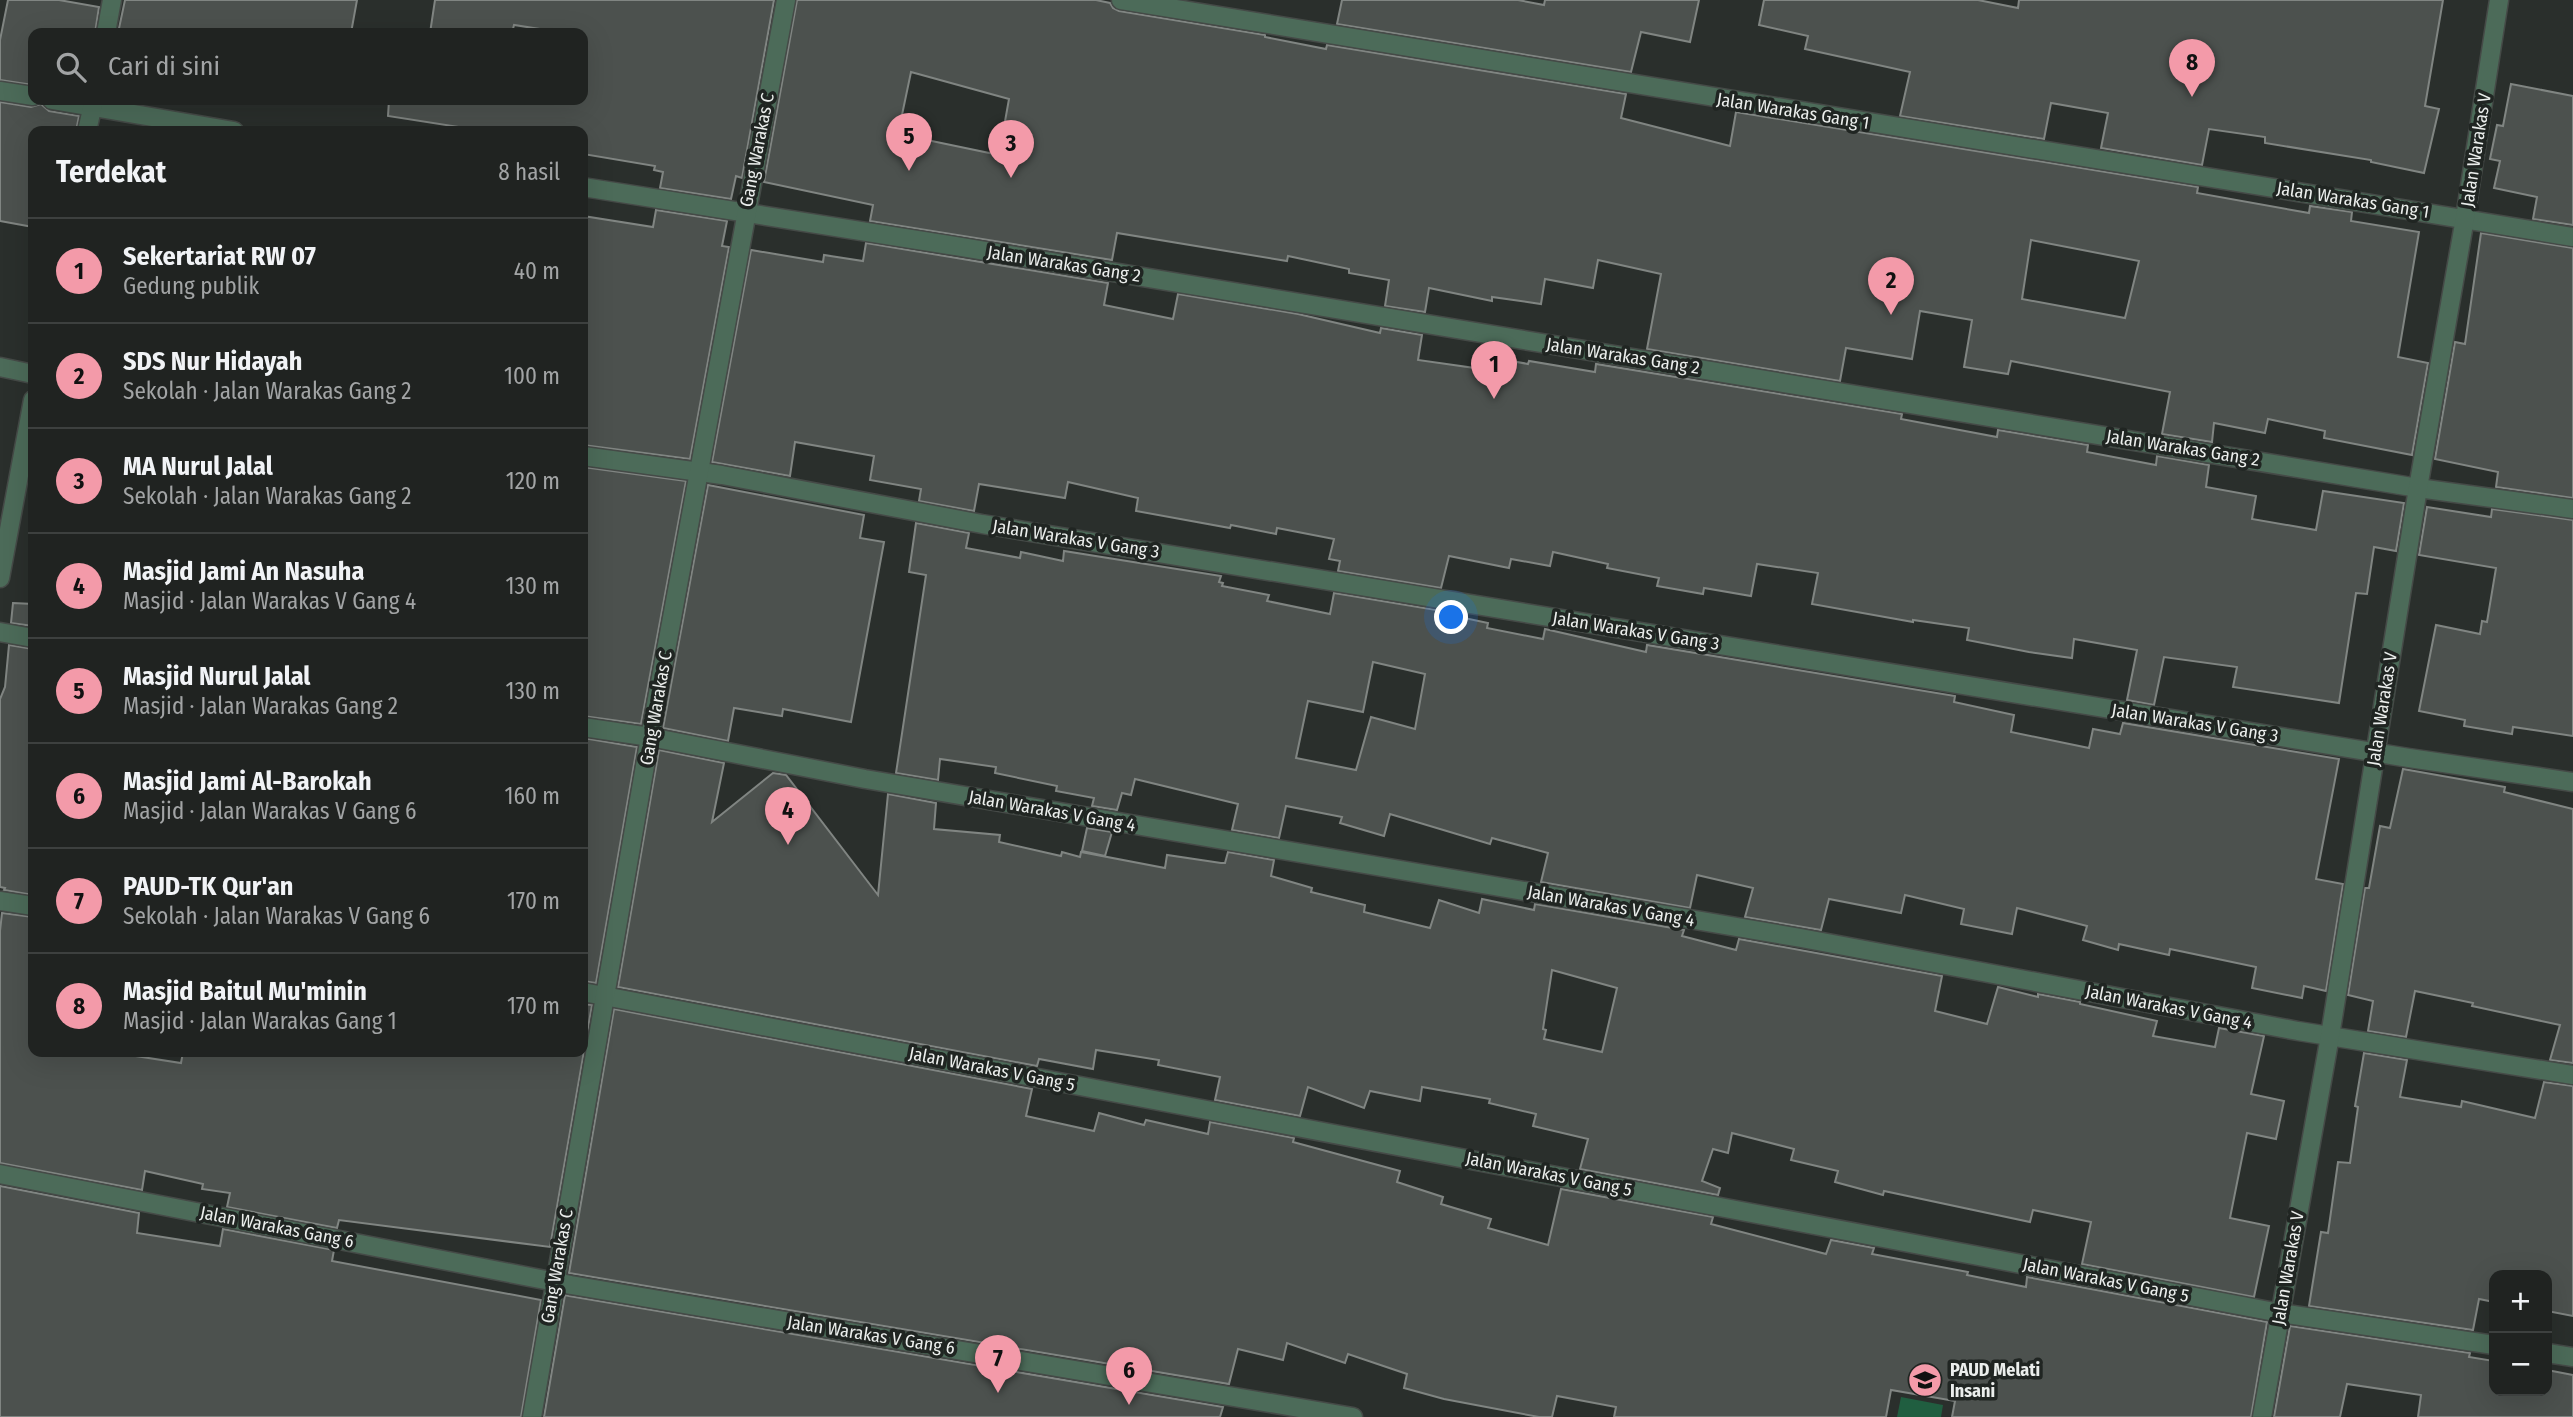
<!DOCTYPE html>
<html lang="id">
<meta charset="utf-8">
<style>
:root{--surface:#202321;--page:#2d2f2e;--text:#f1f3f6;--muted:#a2a4a5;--line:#3d403f;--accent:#f39aa9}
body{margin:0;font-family:"Fira Sans Condensed",sans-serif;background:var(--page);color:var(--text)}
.controls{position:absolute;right:21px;bottom:21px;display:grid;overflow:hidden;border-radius:14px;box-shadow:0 7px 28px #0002}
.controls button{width:63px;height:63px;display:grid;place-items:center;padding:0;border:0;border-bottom:2px solid var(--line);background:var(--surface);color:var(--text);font:35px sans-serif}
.you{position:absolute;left:1452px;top:618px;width:24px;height:24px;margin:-18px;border:5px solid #fff;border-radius:50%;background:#1a73e8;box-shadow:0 0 0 10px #1a73e833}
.badge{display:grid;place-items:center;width:46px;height:46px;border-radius:50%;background:var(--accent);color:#111;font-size:23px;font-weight:700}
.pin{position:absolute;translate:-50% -58px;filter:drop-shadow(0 2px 4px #0008)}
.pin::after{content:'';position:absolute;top:37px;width:24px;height:21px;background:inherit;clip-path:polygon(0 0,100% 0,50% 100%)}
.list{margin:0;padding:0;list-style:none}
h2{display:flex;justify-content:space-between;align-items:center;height:91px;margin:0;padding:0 28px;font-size:30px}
h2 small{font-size:23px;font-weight:400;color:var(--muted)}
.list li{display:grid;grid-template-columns:46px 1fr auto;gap:21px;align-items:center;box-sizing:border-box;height:105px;padding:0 28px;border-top:2px solid var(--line)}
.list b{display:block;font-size:26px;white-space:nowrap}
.list p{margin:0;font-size:23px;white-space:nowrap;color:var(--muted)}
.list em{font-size:23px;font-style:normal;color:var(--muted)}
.icon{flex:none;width:38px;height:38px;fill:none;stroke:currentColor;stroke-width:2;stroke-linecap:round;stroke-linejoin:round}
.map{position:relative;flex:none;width:2573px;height:1417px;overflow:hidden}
.search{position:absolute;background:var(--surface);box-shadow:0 7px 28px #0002;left:28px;top:28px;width:560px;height:77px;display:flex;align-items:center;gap:18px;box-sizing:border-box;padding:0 24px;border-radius:14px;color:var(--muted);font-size:26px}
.panel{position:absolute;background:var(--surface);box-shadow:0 7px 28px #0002;left:28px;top:126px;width:560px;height:931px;border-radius:14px}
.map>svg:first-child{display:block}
.green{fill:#205e40}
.building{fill:#4c514e;stroke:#808582;stroke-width:2;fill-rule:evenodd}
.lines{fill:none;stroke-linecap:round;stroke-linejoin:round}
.minor-casing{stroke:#454a47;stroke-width:21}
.tertiary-casing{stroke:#454a47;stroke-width:21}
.minor{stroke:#4c6b59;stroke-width:18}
.tertiary{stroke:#4c6b59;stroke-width:18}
.labels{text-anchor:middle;stroke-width:7;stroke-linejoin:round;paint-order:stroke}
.street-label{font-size:18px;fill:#ebeeec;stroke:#202522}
.poi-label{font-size:18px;font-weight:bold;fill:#ebeeec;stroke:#202522;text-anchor:start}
</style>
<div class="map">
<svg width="2573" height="1417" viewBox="0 0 2573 1417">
<rect width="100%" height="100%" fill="#2a2f2c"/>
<path class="green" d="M 1901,1397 L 1943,1405 L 1941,1417 L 1897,1417 Z"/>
<g class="building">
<path d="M 8,0 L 59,0 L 99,7 L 95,33 L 33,33 L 33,85 L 0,80 L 0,40 Z"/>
<path d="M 125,0 L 357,0 L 351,33 L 118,33 Z"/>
<path d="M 435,0 L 774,0 L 742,178 L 736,176 L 731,199 L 660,188 L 663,172 L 654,170 L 655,166 L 583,154 L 583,131 L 458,131 L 459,127 L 388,116 L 389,100 L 583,100 L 583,33 L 565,33 L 514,25 L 512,33 L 430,33 Z"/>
<path d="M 797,0 L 1096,0 L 1110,3 L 1113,8 L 1119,11 L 1265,35 L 1265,37 L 1326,49 L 1327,45 L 1626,94 L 1621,118 L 1730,146 L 1736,112 L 2198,187 L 2197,193 L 2309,213 L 2310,206 L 2352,212 L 2351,221 L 2419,232 L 2398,357 L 2428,363 L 2412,455 L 2324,438 L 2325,431 L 2268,419 L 2265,433 L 2214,423 L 2212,442 L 2162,434 L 2170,392 L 2011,361 L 2008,374 L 1964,367 L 1972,320 L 1920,311 L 1912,359 L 1846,348 L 1840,381 L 1647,349 L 1661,274 L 1598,260 L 1593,288 L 1545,279 L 1541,304 L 1492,297 L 1492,301 L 1429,288 L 1425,312 L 1385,306 L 1389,280 L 1349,273 L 1349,269 L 1288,256 L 1287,261 L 1117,233 L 1112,260 L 870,221 L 873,205 L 764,182 ZM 911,72 L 1009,99 L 999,155 L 898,134 ZM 2031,240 L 2139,261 L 2125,318 L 2022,299 Z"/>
<path d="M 1342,0 L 1518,0 L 1544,5 L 1545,0 L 1699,0 L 1690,42 L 1641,32 L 1631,72 L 1337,24 Z"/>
<path d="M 1764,0 L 1978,0 L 2018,8 L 2019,0 L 2443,0 L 2425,106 L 2439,109 L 2424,173 L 2371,162 L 2371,160 L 2265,143 L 2265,137 L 2209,129 L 2202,165 L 2101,148 L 2108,113 L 2051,103 L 2044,139 L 1900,116 L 1910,72 L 1805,49 L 1808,36 L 1759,25 Z"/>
<path d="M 2511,84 L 2573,96 L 2573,225 L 2533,219 L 2537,197 L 2494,188 L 2500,161 L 2490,159 L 2497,125 L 2503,126 Z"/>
<path d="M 0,102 L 31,107 L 41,104 L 49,111 L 79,116 L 76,131 L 33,131 L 33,227 L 0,221 Z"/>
<path d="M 656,210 L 727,221 L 722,246 L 729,247 L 690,459 L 583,445 L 583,216 L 653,227 Z"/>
<path d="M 2481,233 L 2573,248 L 2573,498 L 2496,487 L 2498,472 L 2435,459 L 2455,342 L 2465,344 Z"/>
<path d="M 866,243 L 1108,283 L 1104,305 L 1173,319 L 1178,294 L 1298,314 L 1380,333 L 1381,328 L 1422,335 L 1418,360 L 1482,369 L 1484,356 L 1528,364 L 1529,361 L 1595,372 L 1596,364 L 1902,414 L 1901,419 L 1997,437 L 1998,430 L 2088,445 L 2087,452 L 2156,465 L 2157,456 L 2209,465 L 2206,487 L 2256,496 L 2252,519 L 2316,530 L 2323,491 L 2404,503 L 2396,551 L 2374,547 L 2367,594 L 2356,593 L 2339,703 L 2233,687 L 2237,667 L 2164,657 L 2154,705 L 2127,700 L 2137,650 L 2074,639 L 2072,658 L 2029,652 L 1967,640 L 1969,628 L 1913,620 L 1913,622 L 1812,604 L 1818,573 L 1757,564 L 1751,596 L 1704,588 L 1703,594 L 1657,586 L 1659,578 L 1607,568 L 1608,564 L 1553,552 L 1550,566 L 1511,559 L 1509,568 L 1449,556 L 1441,588 L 1338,571 L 1340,561 L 1329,559 L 1334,539 L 1277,528 L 1276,534 L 1231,525 L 1230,528 L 1136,511 L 1138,498 L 1068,482 L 1065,498 L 979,484 L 974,511 L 919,501 L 921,489 L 870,480 L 874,456 L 795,442 L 790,476 L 712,462 L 751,250 L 823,262 L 824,255 L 863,261 Z"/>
<path d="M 583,467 L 686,481 L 641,724 L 583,716 Z"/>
<path d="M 708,485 L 864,515 L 860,538 L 884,542 L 851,722 L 783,709 L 782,716 L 734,708 L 728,741 L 663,728 Z"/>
<path d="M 2427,507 L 2491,517 L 2492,509 L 2573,520 L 2573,736 L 2513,727 L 2512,734 L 2464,726 L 2465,720 L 2419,711 L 2436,625 L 2480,634 L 2482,621 L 2487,622 L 2496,568 L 2419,555 Z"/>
<path d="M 916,523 L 969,533 L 966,548 L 1020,558 L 1021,552 L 1063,561 L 1064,551 L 1221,576 L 1219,582 L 1223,583 L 1222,586 L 1269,595 L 1267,601 L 1330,614 L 1334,593 L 1436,610 L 1436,612 L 1488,623 L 1487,628 L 1543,639 L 1545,629 L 1646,652 L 1647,645 L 1955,696 L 1954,702 L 2014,715 L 2011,732 L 2089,748 L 2093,729 L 2120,734 L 2123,723 L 2339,759 L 2316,879 L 2343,884 L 2326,991 L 2304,986 L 2302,998 L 2252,988 L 2256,967 L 2170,949 L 2169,955 L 2119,944 L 2118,950 L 2083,940 L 2087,926 L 2017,908 L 2012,934 L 1961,924 L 1964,909 L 1905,895 L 1901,913 L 1829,899 L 1821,930 L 1745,917 L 1753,888 L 1697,875 L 1690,908 L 1541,882 L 1548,853 L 1492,838 L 1490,844 L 1390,814 L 1384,836 L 1340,823 L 1342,817 L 1286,806 L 1279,838 L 1232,830 L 1238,804 L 1135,779 L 1131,795 L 1122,793 L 1117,810 L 1092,806 L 1094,798 L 1056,791 L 1057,786 L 995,773 L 996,767 L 940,759 L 938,780 L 896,773 L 926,575 L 909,572 ZM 1373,662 L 1425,674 L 1415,729 L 1371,717 L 1356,770 L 1296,758 L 1308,701 L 1363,712 Z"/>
<path d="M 13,603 L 33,604 L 33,626 L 11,623 Z"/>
<path d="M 9,645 L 33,649 L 33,895 L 4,890 L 5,888 L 0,887 L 0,699 L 5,687 Z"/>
<path d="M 583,738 L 637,747 L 596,983 L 583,981 Z"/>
<path d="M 659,750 L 724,763 L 712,822 L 773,773 L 786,775 L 878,895 L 888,794 L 936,803 L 934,829 L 1000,835 L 999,842 L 1061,856 L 1062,852 L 1080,857 L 1081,852 L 1165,868 L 1167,855 L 1221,863 L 1225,863 L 1228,852 L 1274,860 L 1271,876 L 1312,888 L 1311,892 L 1365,905 L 1364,912 L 1430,928 L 1439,900 L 1479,913 L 1482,899 L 1534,910 L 1535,904 L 1684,930 L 1682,936 L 1736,950 L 1739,939 L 1942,976 L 1935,1011 L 1987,1024 L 1998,987 L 2038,997 L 2038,994 L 2080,1002 L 2080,1004 L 2157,1021 L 2153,1036 L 2215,1047 L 2219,1028 L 2264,1036 L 2251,1094 L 2284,1101 L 2276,1139 L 2247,1133 L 2230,1218 L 2269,1226 L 2254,1297 L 2082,1264 L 2091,1222 L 2033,1210 L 2030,1222 L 1884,1191 L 1883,1195 L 1835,1182 L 1838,1171 L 1791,1160 L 1794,1149 L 1732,1133 L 1728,1153 L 1713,1149 L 1702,1181 L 1720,1188 L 1718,1195 L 1580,1169 L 1588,1139 L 1533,1126 L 1536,1114 L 1489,1103 L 1490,1099 L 1422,1087 L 1420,1101 L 1370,1091 L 1364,1108 L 1308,1087 L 1300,1116 L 1215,1100 L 1220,1077 L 1158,1065 L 1159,1060 L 1096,1050 L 1093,1069 L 1039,1059 L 1037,1066 L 618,987 ZM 1552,970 L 1617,988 L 1602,1052 L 1544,1039 L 1546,1030 L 1543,1029 Z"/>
<path d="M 2403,769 L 2505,787 L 2504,792 L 2573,809 L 2573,1063 L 2550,1060 L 2560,1025 L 2472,1006 L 2473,1003 L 2415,991 L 2406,1037 L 2368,1031 L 2373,1001 L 2348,995 L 2365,888 L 2369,888 L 2380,826 L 2390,828 Z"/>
<path d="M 1087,828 L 1112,832 L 1105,856 L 1082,851 Z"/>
<path d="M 2,913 L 33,917 L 33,1052 L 110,1052 L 181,1063 L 183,1052 L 477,1052 L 501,1054 L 502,1052 L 583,1052 L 583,1004 L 592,1005 L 550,1247 L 339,1220 L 337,1228 L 227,1207 L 230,1193 L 202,1189 L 203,1184 L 145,1171 L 142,1190 L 0,1163 L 0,931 Z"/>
<path d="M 614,1009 L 1032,1089 L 1026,1116 L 1094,1131 L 1099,1113 L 1144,1125 L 1146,1120 L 1208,1134 L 1210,1122 L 1294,1138 L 1293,1142 L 1400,1171 L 1397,1182 L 1443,1197 L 1441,1204 L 1491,1219 L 1488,1228 L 1548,1245 L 1561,1189 L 1713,1217 L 1711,1224 L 1826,1254 L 1831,1240 L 1874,1248 L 1872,1254 L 1968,1272 L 1967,1275 L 2026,1287 L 2027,1277 L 2267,1322 L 2251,1417 L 1952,1417 L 1955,1401 L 1891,1390 L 1886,1417 L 1614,1417 L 1616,1407 L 1557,1396 L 1552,1417 L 1539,1417 L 1444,1399 L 1404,1388 L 1407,1374 L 1348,1354 L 1345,1363 L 1287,1343 L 1283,1360 L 1238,1349 L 1229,1384 L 569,1273 Z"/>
<path d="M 2364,1053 L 2407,1060 L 2400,1097 L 2461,1107 L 2462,1101 L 2535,1118 L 2544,1082 L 2573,1086 L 2573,1316 L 2547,1311 L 2547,1275 L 2494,1275 L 2494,1302 L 2479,1299 L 2473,1330 L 2309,1306 L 2321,1232 L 2328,1233 L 2338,1162 L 2350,1163 L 2358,1107 L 2355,1106 Z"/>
<path d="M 0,1186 L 139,1213 L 137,1233 L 220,1246 L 223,1229 L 334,1250 L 332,1261 L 541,1300 L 521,1417 L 0,1417 Z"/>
<path d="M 565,1295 L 569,1296 L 1223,1407 L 1220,1417 L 544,1417 Z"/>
<path d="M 2290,1326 L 2470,1353 L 2469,1357 L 2494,1361 L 2494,1391 L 2547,1391 L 2547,1370 L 2573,1375 L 2573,1417 L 2418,1417 L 2421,1395 L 2347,1384 L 2340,1417 L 2274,1417 Z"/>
</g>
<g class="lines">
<g class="minor-casing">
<g id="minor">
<path d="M 1121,0 L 2573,237"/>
<path d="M 0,91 L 33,96"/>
<path d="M 52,100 L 234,131"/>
<path d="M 583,187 L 949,245 L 2418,488 L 2573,509"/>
<path d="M 0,367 L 33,374"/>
<path d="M 583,456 L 722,475 L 982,524 L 2409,758 L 2573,782"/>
<path d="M 0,632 L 33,638"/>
<path d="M 583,727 L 650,737 L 865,779 L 1801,938 L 2298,1031 L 2573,1075"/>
<path d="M 0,901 L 33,906"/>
<path d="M 583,992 L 2280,1313 L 2494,1345"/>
<path d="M 0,1174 L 571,1285 L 1353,1417"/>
<path d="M 2547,1353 L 2573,1357"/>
<path d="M 532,1417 L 650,737 L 786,0"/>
</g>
</g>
<g class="tertiary-casing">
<g id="tertiary">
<path d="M 106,33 L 112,0"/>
<path d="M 87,131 L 94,100"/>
<path d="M 0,578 L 33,400"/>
<path d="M 2262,1417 L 2330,1036 L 2418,488 L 2465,218 L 2499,0"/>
</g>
</g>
<use href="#minor" class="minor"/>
<use href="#tertiary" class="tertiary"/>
</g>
<defs>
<g id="school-disc" transform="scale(1.75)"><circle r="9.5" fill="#f39aa9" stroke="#202522"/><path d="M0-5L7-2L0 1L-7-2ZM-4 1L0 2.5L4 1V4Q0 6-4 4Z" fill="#111"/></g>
</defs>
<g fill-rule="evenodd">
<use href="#school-disc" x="1925" y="1380"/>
</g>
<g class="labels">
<g class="street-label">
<text transform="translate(1793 111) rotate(9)" y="6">Jalan Warakas Gang 1</text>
<text transform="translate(757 150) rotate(-79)" y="6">Gang Warakas C</text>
<text transform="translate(2476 150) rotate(-81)" y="6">Jalan Warakas V</text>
<text transform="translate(2353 200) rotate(9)" y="6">Jalan Warakas Gang 1</text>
<text transform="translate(1064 264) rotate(9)" y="6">Jalan Warakas Gang 2</text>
<text transform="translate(1623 356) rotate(9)" y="6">Jalan Warakas Gang 2</text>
<text transform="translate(2183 448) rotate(9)" y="6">Jalan Warakas Gang 2</text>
<text transform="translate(1076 539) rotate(9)" y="6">Jalan Warakas V Gang 3</text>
<text transform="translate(1636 631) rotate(9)" y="6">Jalan Warakas V Gang 3</text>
<text transform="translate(656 708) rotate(-80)" y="6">Gang Warakas C</text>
<text transform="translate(2382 709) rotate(-81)" y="6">Jalan Warakas V</text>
<text transform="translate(2195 723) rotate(9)" y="6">Jalan Warakas V Gang 3</text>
<text transform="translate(1052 811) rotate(10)" y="6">Jalan Warakas V Gang 4</text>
<text transform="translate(1611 906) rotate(10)" y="6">Jalan Warakas V Gang 4</text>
<text transform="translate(2169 1007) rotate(11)" y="6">Jalan Warakas V Gang 4</text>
<text transform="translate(992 1069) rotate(11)" y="6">Jalan Warakas V Gang 5</text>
<text transform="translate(1549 1174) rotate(11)" y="6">Jalan Warakas V Gang 5</text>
<text transform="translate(277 1227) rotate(11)" y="6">Jalan Warakas Gang 6</text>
<text transform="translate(557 1266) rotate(-80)" y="6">Gang Warakas C</text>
<text transform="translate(2288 1268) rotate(-80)" y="6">Jalan Warakas V</text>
<text transform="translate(2106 1280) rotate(11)" y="6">Jalan Warakas V Gang 5</text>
<text transform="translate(871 1335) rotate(9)" y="6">Jalan Warakas V Gang 6</text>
</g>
<g class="poi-label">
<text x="1950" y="1376">PAUD Melati<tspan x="1950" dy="21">Insani</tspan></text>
</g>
</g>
</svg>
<div class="controls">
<button>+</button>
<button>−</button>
</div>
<div class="you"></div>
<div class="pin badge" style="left:1494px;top:399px">1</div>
<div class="pin badge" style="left:1891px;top:315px">2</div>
<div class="pin badge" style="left:1011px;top:178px">3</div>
<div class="pin badge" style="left:788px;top:845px">4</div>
<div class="pin badge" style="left:909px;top:171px">5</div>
<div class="pin badge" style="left:1129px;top:1405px">6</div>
<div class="pin badge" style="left:998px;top:1393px">7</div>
<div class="pin badge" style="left:2192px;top:97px">8</div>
<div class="search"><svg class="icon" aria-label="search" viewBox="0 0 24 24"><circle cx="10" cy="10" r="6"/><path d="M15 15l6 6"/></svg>Cari di sini</div>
<section class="panel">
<h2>Terdekat<small>8 hasil</small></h2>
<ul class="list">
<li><span class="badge">1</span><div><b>Sekertariat RW 07</b><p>Gedung publik</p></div><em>40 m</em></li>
<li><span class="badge">2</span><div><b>SDS Nur Hidayah</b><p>Sekolah · Jalan Warakas Gang 2</p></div><em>100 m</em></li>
<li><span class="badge">3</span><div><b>MA Nurul Jalal</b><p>Sekolah · Jalan Warakas Gang 2</p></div><em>120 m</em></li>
<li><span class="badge">4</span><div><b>Masjid Jami An Nasuha</b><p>Masjid · Jalan Warakas V Gang 4</p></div><em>130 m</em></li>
<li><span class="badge">5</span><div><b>Masjid Nurul Jalal</b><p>Masjid · Jalan Warakas Gang 2</p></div><em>130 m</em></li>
<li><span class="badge">6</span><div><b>Masjid Jami Al-Barokah</b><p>Masjid · Jalan Warakas V Gang 6</p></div><em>160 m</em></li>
<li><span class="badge">7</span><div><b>PAUD-TK Qur'an</b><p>Sekolah · Jalan Warakas V Gang 6</p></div><em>170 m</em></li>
<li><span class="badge">8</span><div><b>Masjid Baitul Mu'minin</b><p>Masjid · Jalan Warakas Gang 1</p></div><em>170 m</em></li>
</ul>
</section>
</div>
